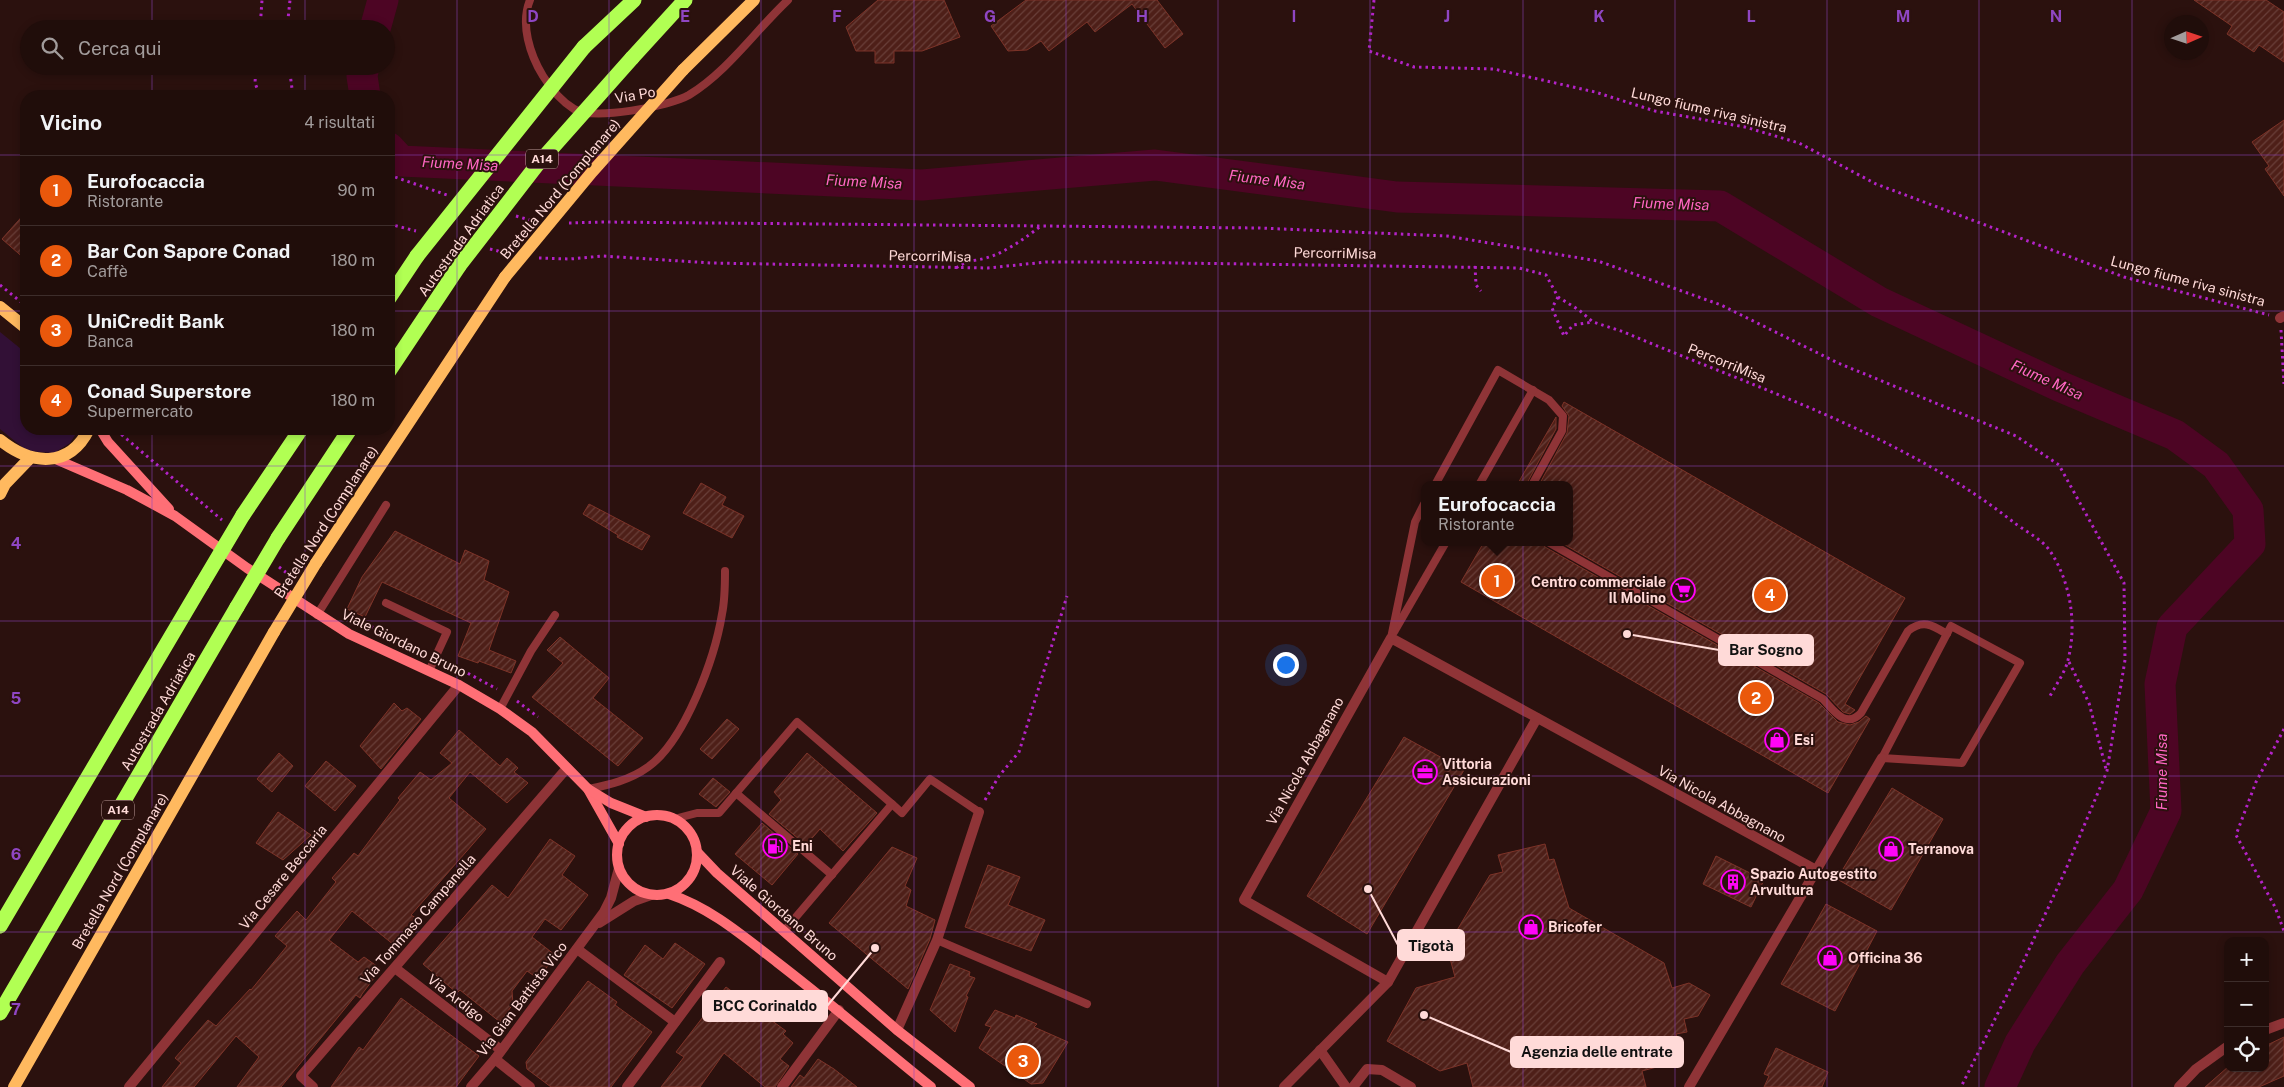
<!DOCTYPE html>
<html lang="it">
<meta charset="utf-8">
<style>
:root{--surface:#200d0a;--page:#281613;--text:#f1f3f6;--muted:#a29c9c;--line:#3d2d2b;--accent:#ea580c}
body{margin:0;font-family:"Public Sans",sans-serif;background:var(--page);color:var(--text)}
.controls{position:absolute;right:15px;bottom:15px;display:grid;overflow:hidden;border-radius:10px;box-shadow:0 2px 8px #0003}
.controls button{width:45px;height:45px;display:grid;place-items:center;padding:0;border:0;border-bottom:1px solid var(--line);background:var(--surface);color:var(--text);font:25px sans-serif}
.compass{position:absolute;left:2164px;top:15px;width:45px;height:45px;border-radius:50%;background:var(--surface);box-shadow:0 2px 8px #0003;rotate:87deg}
.you{position:absolute;left:1285px;top:664px;width:18px;height:18px;margin:-12px;border:4px solid #fff;border-radius:50%;background:#1a73e8;box-shadow:0 0 0 8px #1a73e833}
.badge{display:grid;place-items:center;width:32px;height:32px;border-radius:50%;background:var(--accent);color:#fff;font-size:16px;font-weight:700}
.pin{position:absolute;translate:-50% -50%;border:2px solid #fff;box-shadow:0 1px 5px #0006}
.popup{position:absolute;left:1421px;top:481px;width:152px;height:65px;box-sizing:border-box;display:grid;place-content:center;border-radius:10px;background:var(--surface);filter:drop-shadow(0 1px 4px #0005);font-size:16px;white-space:nowrap;color:var(--muted)}
.popup b{font-size:19px;color:var(--text)}
.popup::after{content:'';position:absolute;left:50%;top:100%;margin-left:-10px;border:10px solid transparent;border-top-color:var(--surface)}
.list{margin:0;padding:0;list-style:none}
h2{display:flex;justify-content:space-between;align-items:center;height:65px;margin:0;padding:0 20px;font-size:21px}
h2 small{font-size:16px;font-weight:400;color:var(--muted)}
.list li{display:grid;grid-template-columns:32px 1fr auto;gap:15px;align-items:center;box-sizing:border-box;height:70px;padding:0 20px;border-top:1px solid var(--line)}
.list b{display:block;font-size:19px;white-space:nowrap}
.list p{margin:0;font-size:16px;white-space:nowrap;color:var(--muted)}
.list em{font-size:16px;font-style:normal;color:var(--muted)}
.icon{flex:none;width:28px;height:28px;fill:none;stroke:currentColor;stroke-width:2;stroke-linecap:round;stroke-linejoin:round}
.map{position:relative;flex:none;width:2284px;height:1087px;overflow:hidden}
.search{position:absolute;background:var(--surface);box-shadow:0 2px 8px #0003;left:20px;top:20px;width:375px;height:55px;display:flex;align-items:center;gap:12px;box-sizing:border-box;padding:0 18px;border-radius:28px;color:var(--muted);font-size:19px}
.panel{position:absolute;background:var(--surface);box-shadow:0 2px 8px #0003;left:20px;top:90px;width:375px;height:345px;border-radius:20px}
.map>svg:first-child{display:block}
.green{fill:#321036}
.lines{fill:none;stroke-linecap:round;stroke-linejoin:round}
.river{stroke:#4d0524;stroke-width:31}
.building{fill:url(#building-hatch);stroke:#7d3328}
.path{stroke:#b323c8;stroke-width:3;stroke-dasharray:2.5 4;stroke-linecap:butt}
.service{stroke:#8f3437;stroke-width:8}
.minor{stroke:#8f3437;stroke-width:10}
.secondary{stroke:#ff6f76;stroke-width:10}
.primary{stroke:#ffb95f;stroke-width:12}
.motorway{stroke:#b1ff53;stroke-width:15}
.primary-bridge{stroke:#ffb95f;stroke-width:12}
.motorway-bridge{stroke:#b1ff53;stroke-width:15}
.grid{fill:none;stroke:#8f46c3;stroke-width:1;stroke-opacity:0.55}
.labels{text-anchor:middle;stroke-width:4;stroke-linejoin:round;paint-order:stroke}
.shield{fill:#2b110e;stroke:#bf9e9b;stroke-width:1}
.shield-label{font-size:12px;font-weight:bold;fill:#ffdad8}
.street-label{font-size:14px;fill:#ffdad8;stroke:#2b110e}
.poi-label{font-size:14px;font-weight:bold;fill:#ffdad8;stroke:#2b110e;text-anchor:start}
.water-label{font-size:15px;font-style:italic;fill:#ff66c3;stroke:#2b110e}
.grid-label{font-size:16px;text-anchor:middle;font-weight:bold;fill:#8f46c3;stroke:#2b110e;stroke-width:4;stroke-linejoin:round;paint-order:stroke}
.leader{fill:none;stroke:#ffdad8;stroke-width:2}
.callout-dot{fill:#ffdad8;stroke:#2b110e;stroke-width:2}
.callout{fill:#ffdad8;stroke:#ffdad8;stroke-width:2}
.callout-label{font-size:15px;text-anchor:middle;font-weight:bold;fill:#111}
</style>
<div class="map">
<svg width="2284" height="1087" viewBox="0 0 2284 1087">
<defs>
<pattern id="building-hatch" width="6" height="6" patternUnits="userSpaceOnUse" patternTransform="scale(1.25)"><rect width="6" height="6" fill="#4e1f18"/><path d="M-1 1l2-2M0 6l6-6M5 7l2-2" fill="none" stroke="#693f39"/></pattern>
</defs>
<rect width="100%" height="100%" fill="#2b110e"/>
<path class="green" d="M 0,332 L 26,353 L 26,429 L 79,429 L 70,443 L 54,453 L 27,451 L 0,429 Z"/>
<g class="lines">
<g class="river">
<path d="M 375,29 L 383,0"/>
<path d="M 364,66 L 362,76 L 365,96"/>
<path d="M 389,148 L 401,161 L 922,185 L 1155,165 L 1397,197 L 1720,206 L 1879,302 L 2059,386 L 2175,435 L 2216,465 L 2248,510 L 2250,544 L 2172,627 L 2160,684 L 2166,811 L 2128,890 L 2070,964 L 2020,1043 L 2000,1087"/>
</g>
</g>
<g class="building">
<path d="M 878,0 L 944,0 L 960,37 L 922,51 L 894,51 L 894,63 L 875,63 L 875,51 L 856,51 L 846,27 Z"/>
<path d="M 1026,0 L 1157,0 L 1183,34 L 1165,48 L 1132,4 L 1095,32 L 1087,22 L 1049,51 L 1041,41 L 1027,50 L 1008,51 L 991,26 Z"/>
<path d="M 2194,0 L 2266,0 L 2284,12 L 2284,62 L 2259,45 L 2254,52 L 2227,34 L 2232,26 Z"/>
<path d="M 2284,120 L 2284,196 L 2265,169 L 2269,166 L 2252,142 Z"/>
<path d="M 26,212 L 26,260 L 2,239 Z"/>
<path d="M 1564,402 L 1905,598 L 1845,704 L 1855,710 L 1850,714 L 1843,712 L 1826,694 L 1560,542 L 1570,542 L 1570,485 L 1539,485 L 1567,433 L 1569,416 L 1562,406 Z"/>
<path d="M 1556,417 L 1556,429 L 1526,485 L 1517,485 Z"/>
<path d="M 701,483 L 726,497 L 722,505 L 744,516 L 732,538 L 683,513 Z"/>
<path d="M 589,504 L 650,536 L 642,550 L 617,537 L 618,535 L 583,514 Z"/>
<path d="M 395,531 L 460,564 L 465,550 L 489,561 L 484,580 L 509,592 L 489,650 L 516,661 L 511,673 L 479,661 L 478,663 L 458,656 L 471,623 L 382,582 L 365,617 L 347,609 L 362,577 Z"/>
<path d="M 1484,542 L 1542,542 L 1545,547 L 1819,703 L 1838,722 L 1850,725 L 1859,722 L 1866,716 L 1870,719 L 1828,793 L 1461,582 Z"/>
<path d="M 560,637 L 609,678 L 593,698 L 643,738 L 618,766 L 532,697 L 563,663 L 547,650 Z"/>
<path d="M 394,703 L 402,711 L 407,708 L 421,719 L 381,769 L 360,746 Z"/>
<path d="M 727,719 L 739,729 L 712,759 L 700,749 Z"/>
<path d="M 459,730 L 500,766 L 507,758 L 518,768 L 514,772 L 528,783 L 507,803 L 470,772 L 449,798 L 486,829 L 411,915 L 416,918 L 394,945 L 352,911 L 329,940 L 358,962 L 364,957 L 381,969 L 362,994 L 360,998 L 356,995 L 281,1087 L 237,1087 L 259,1057 L 236,1036 L 194,1087 L 162,1087 L 181,1063 L 175,1058 L 208,1020 L 216,1026 L 250,989 L 251,990 L 287,946 L 275,936 L 297,911 L 306,920 L 336,882 L 332,878 L 354,853 L 358,856 L 400,800 L 398,798 L 420,772 L 431,780 L 452,763 L 440,753 Z"/>
<path d="M 1404,737 L 1464,770 L 1367,934 L 1307,896 Z"/>
<path d="M 279,753 L 293,766 L 272,792 L 257,779 Z"/>
<path d="M 807,753 L 877,813 L 843,851 L 820,829 L 806,845 L 769,814 L 781,800 L 774,792 Z"/>
<path d="M 326,761 L 356,786 L 335,811 L 305,786 Z"/>
<path d="M 713,778 L 730,792 L 716,807 L 699,794 Z"/>
<path d="M 1892,788 L 1943,819 L 1891,910 L 1837,879 Z"/>
<path d="M 278,812 L 311,835 L 283,860 L 256,843 Z"/>
<path d="M 762,823 L 798,854 L 772,885 L 735,854 Z"/>
<path d="M 550,839 L 575,856 L 562,875 L 588,895 L 561,930 L 545,919 L 532,937 L 555,955 L 539,979 L 527,971 L 512,991 L 513,1004 L 500,1022 L 460,990 L 457,993 L 423,964 L 492,885 L 508,898 Z"/>
<path d="M 1545,844 L 1549,860 L 1554,859 L 1569,908 L 1664,963 L 1672,988 L 1689,983 L 1710,995 L 1698,1016 L 1684,1019 L 1687,1032 L 1676,1034 L 1681,1052 L 1662,1057 L 1664,1065 L 1642,1071 L 1646,1087 L 1473,1087 L 1467,1063 L 1440,1071 L 1387,1041 L 1416,988 L 1455,977 L 1447,947 L 1490,875 L 1503,872 L 1498,855 Z"/>
<path d="M 892,847 L 917,858 L 905,886 L 911,890 L 906,906 L 935,920 L 930,939 L 908,989 L 829,923 Z"/>
<path d="M 1716,856 L 1764,880 L 1751,907 L 1703,884 Z"/>
<path d="M 988,865 L 1020,877 L 1008,905 L 1045,920 L 1031,951 L 965,927 Z"/>
<path d="M 1826,904 L 1877,931 L 1835,1011 L 1781,984 Z"/>
<path d="M 675,943 L 705,964 L 672,1008 L 624,975 L 645,945 L 663,959 Z"/>
<path d="M 950,964 L 970,972 L 969,976 L 975,978 L 966,996 L 968,997 L 955,1032 L 930,1010 Z"/>
<path d="M 588,981 L 617,1002 L 615,1005 L 652,1032 L 611,1087 L 551,1087 L 527,1069 L 526,1062 Z"/>
<path d="M 726,987 L 786,1031 L 783,1034 L 793,1043 L 780,1059 L 789,1066 L 775,1087 L 765,1087 L 724,1053 L 700,1087 L 661,1087 L 684,1057 L 676,1052 Z"/>
<path d="M 401,998 L 479,1056 L 456,1087 L 331,1087 L 359,1047 L 363,1050 Z"/>
<path d="M 995,1010 L 1015,1018 L 1016,1015 L 1037,1024 L 1034,1027 L 1068,1042 L 1043,1083 L 1031,1084 L 979,1048 L 991,1027 L 985,1025 Z"/>
<path d="M 2284,1037 L 2284,1076 L 2259,1087 L 2205,1087 L 2228,1067 L 2265,1068 L 2265,1046 Z"/>
<path d="M 1776,1048 L 1828,1072 L 1822,1087 L 1764,1087 L 1769,1076 L 1764,1074 Z"/>
<path d="M 818,1059 L 834,1069 L 857,1087 L 791,1087 L 800,1075 L 804,1078 Z"/>
</g>
<g class="lines">
<g class="path">
<path d="M 1374,0 L 1369,51 L 1414,67 L 1494,69 L 1595,92 L 1655,111 L 1745,127 L 1799,143 L 1876,184 L 2124,277 L 2269,315"/>
<path d="M 260,29 L 262,0"/>
<path d="M 287,29 L 290,0"/>
<path d="M 256,66 L 255,83 L 260,96"/>
<path d="M 289,66 L 293,96"/>
<path d="M 389,175 L 447,195"/>
<path d="M 516,216 L 533,221"/>
<path d="M 569,223 L 603,222 L 1259,228 L 1447,236 L 1598,261 L 1721,305 L 1838,363 L 2016,436 L 2059,465 L 2124,583 L 2125,660 L 2107,771 L 2066,869 L 2020,969 L 1961,1087"/>
<path d="M 389,224 L 416,231"/>
<path d="M 490,249 L 506,253"/>
<path d="M 539,258 L 570,259 L 603,256 L 712,263 L 988,268 L 1046,262 L 1110,262 L 1519,268 L 1546,275 L 1558,297 L 1579,310 L 1593,322 L 1624,332 C 1755,388 1898,432 2012,521 C 2023,530 2042,539 2050,551 C 2071,582 2077,625 2068,660 C 2065,673 2055,686 2049,698"/>
<path d="M 1475,266 L 1476,285 L 1481,291"/>
<path d="M 956,268 C 970,259 971,262 986,258 C 1005,253 1025,238 1041,226"/>
<path d="M 0,285 L 26,306"/>
<path d="M 1558,297 L 1552,308 L 1564,336 L 1573,325 L 1593,322"/>
<path d="M 2281,330 L 2284,384"/>
<path d="M 118,429 L 122,435 L 222,520"/>
<path d="M 279,567 L 292,577"/>
<path d="M 353,618 L 426,652"/>
<path d="M 445,661 L 497,689"/>
<path d="M 2069,662 L 2089,703 L 2106,769"/>
<path d="M 517,701 L 538,717"/>
<path d="M 2284,729 L 2256,782 L 2236,835 L 2275,907 L 2284,931"/>
<path d="M 985,800 L 999,776 L 1019,752 L 1067,596"/>
</g>
<g class="service">
<path d="M 530,0 C 520,24 530,55 543,76 C 551,89 561,101 574,109 C 593,121 670,106 689,95 C 728,71 755,31 788,0"/>
<path d="M 1435,485 L 1498,370 L 1549,400 L 1563,416 L 1562,431 L 1532,485"/>
<path d="M 1479,485 L 1533,390"/>
<path d="M 1548,542 L 1823,699 C 1834,711 1846,729 1861,713 L 1908,631 C 1923,619 1932,625 1947,634"/>
<path d="M 386,603 L 447,632 L 429,671"/>
<path d="M 317,615 L 386,505"/>
<path d="M 1951,626 L 2020,663 L 1962,763 L 1882,758 Z"/>
<path d="M 1394,632 L 1446,542"/>
<path d="M 1391,638 L 1415,522 L 1424,504"/>
<path d="M 500,709 L 531,651 L 555,615"/>
<path d="M 588,789 C 609,785 630,780 648,767 C 685,741 715,657 722,614 C 725,600 725,585 725,571"/>
<path d="M 736,793 L 832,875"/>
<path d="M 892,804 L 902,813 L 930,779 L 979,812"/>
<path d="M 674,819 L 697,813 L 719,813 L 797,722 L 892,804 L 784,931"/>
<path d="M 937,940 L 1087,1004"/>
</g>
<g class="minor">
<path d="M 2280,318 L 2284,316"/>
<path d="M 599,923 L 634,901 L 651,895"/>
<path d="M 577,949 L 675,1022"/>
<path d="M 395,968 L 501,1050"/>
<path d="M 1388,982 L 1537,718"/>
<path d="M 897,1030 L 937,940 L 979,812"/>
<path d="M 2265,1030 L 2284,1023"/>
<path d="M 1320,1050 L 1346,1087"/>
<path d="M 495,1059 L 530,1087"/>
<path d="M 129,1087 L 459,685"/>
<path d="M 313,1087 L 301,1076 L 567,768"/>
<path d="M 471,1087 L 495,1059 L 604,912 L 611,898 L 619,868"/>
<path d="M 627,1087 L 720,962"/>
<path d="M 782,1087 L 839,1010"/>
<path d="M 1284,1087 L 1388,982 L 1244,900 L 1391,638 L 1816,870"/>
<path d="M 1353,1087 L 1367,1069 L 1382,1070 L 1411,1087"/>
<path d="M 1689,1087 L 1882,758"/>
<path d="M 2179,1087 L 2196,1069 L 2228,1046"/>
</g>
<g class="secondary">
<path d="M 100,429 L 108,442 L 169,509"/>
<path d="M 53,458 L 127,490 L 175,516 L 247,568 L 349,634 L 459,685 L 500,709 L 532,732 L 588,789 L 619,844"/>
<path d="M 588,789 L 611,803 L 646,817"/>
<circle cx="657" cy="855" r="40"/>
<path d="M 698,853 L 717,873 L 897,1030 L 970,1087"/>
<path d="M 669,894 C 711,908 743,936 778,963 C 830,1003 880,1046 931,1087"/>
</g>
<g class="primary">
<path d="M 683,70 L 754,0"/>
<path d="M 0,307 L 26,328"/>
<path d="M 0,440 C 31,465 69,469 89,429"/>
<path d="M 0,494 L 5,484 L 30,458"/>
<path d="M 316,563 L 505,277"/>
<path d="M 14,1087 L 274,632"/>
</g>
<g class="motorway">
<path d="M 584,47 L 634,0"/>
<path d="M 632,58 L 685,0"/>
<path d="M 389,298 L 417,256"/>
<path d="M 389,371 L 459,266"/>
<path d="M 243,515 L 301,429"/>
<path d="M 278,538 L 350,429"/>
<path d="M 0,926 L 202,584"/>
<path d="M 0,1013 L 237,607"/>
</g>
<g class="primary-bridge">
<path d="M 505,277 L 592,172 L 683,70"/>
<path d="M 274,632 L 316,563"/>
</g>
<g class="motorway-bridge">
<path d="M 417,256 L 584,47"/>
<path d="M 459,266 L 537,165 L 632,58"/>
<path d="M 202,584 L 243,515"/>
<path d="M 237,607 L 278,538"/>
</g>
</g>
<path class="grid" d="M 152,0 L 152,29M 305,0 L 305,29M 457,0 L 457,1087M 609,0 L 609,1087M 761,0 L 761,1087M 914,0 L 914,1087M 1066,0 L 1066,1087M 1218,0 L 1218,1087M 1370,0 L 1370,1087M 1523,0 L 1523,1087M 1675,0 L 1675,1087M 1827,0 L 1827,1087M 1979,0 L 1979,1087M 2132,0 L 2132,1087M 152,66 L 152,96M 305,66 L 305,96M 0,155 L 26,155M 389,155 L 2284,155M 0,311 L 26,311M 389,311 L 2284,311M 152,429 L 152,1087M 305,429 L 305,1087M 0,466 L 2284,466M 0,621 L 2284,621M 0,776 L 2284,776M 0,932 L 2284,932"/>
<defs>
<g id="supermarket-ring" transform="scale(1.25)"><circle r="9.5" fill="#2b110e" stroke="#ff04f7" stroke-width="1.5"/><path d="M-6-5.5h2.5l.6 2H6L4.5 2H-2.5L-4.4-4H-6ZM-1.5 3.2a1.3 1.3 0 1 0 .1 0ZM3 3.2a1.3 1.3 0 1 0 .1 0Z" fill="#ff04f7"/></g>
<g id="shop-ring" transform="scale(1.25)"><circle r="9.5" fill="#2b110e" stroke="#ff04f7" stroke-width="1.5"/><path d="M-5-2.5h2.3a2.7 3.5 0 0 1 5.4 0H5L5.5 6h-11ZM-1.5-2.5h3a1.5 2.3 0 0 0-3 0Z" fill="#ff04f7"/></g>
<g id="office-ring" transform="scale(1.25)"><circle r="9.5" fill="#2b110e" stroke="#ff04f7" stroke-width="1.5"/><path d="M-6-3h4V-5.5h4V-3h4V5H-6ZM-1-4.5V-3h2v-1.5ZM-6 0V1H6V0Z" fill="#ff04f7"/></g>
<g id="fuel-ring" transform="scale(1.25)"><circle r="9.5" fill="#2b110e" stroke="#ff04f7" stroke-width="1.5"/><path d="M-5.5-6h7V0h2V4h1.3V-2.5L3-4.5l.8-.8L6-3V5H2.5V1h-1V6h-7ZM-4.2-4.7v3.2H.2V-4.7Z" fill="#ff04f7"/></g>
<g id="building-ring" transform="scale(1.25)"><circle r="9.5" fill="#2b110e" stroke="#ff04f7" stroke-width="1.5"/><path d="M-4-6H4V6H1V3H-1V6H-4ZM-2.5-4.3h1.7v1.8h-1.7ZM.8-4.3h1.7v1.8H.8ZM-2.5-1h1.7V.8h-1.7ZM.8-1h1.7V.8H.8Z" fill="#ff04f7"/></g>
</defs>
<g fill-rule="evenodd">
<use href="#supermarket-ring" x="1683" y="590"/>
<use href="#shop-ring" x="1777" y="740"/>
<use href="#office-ring" x="1425" y="772"/>
<use href="#fuel-ring" x="775" y="846"/>
<use href="#shop-ring" x="1891" y="849"/>
<use href="#building-ring" x="1733" y="882"/>
<use href="#shop-ring" x="1531" y="927"/>
<use href="#shop-ring" x="1830" y="958"/>
</g>
<g class="labels">
<g class="shield">
<rect x="526" y="149.5" width="32" height="19" rx="4"/>
<rect x="102" y="800.5" width="32" height="19" rx="4"/>
</g>
<g class="shield-label">
<text x="542" y="163">A14</text>
<text x="118" y="814">A14</text>
</g>
<g class="street-label">
<text transform="translate(635 95) rotate(-10)" y="5">Via Po</text>
<text transform="translate(1709 110) rotate(13)" y="5">Lungo fiume riva sinistra</text>
<text transform="translate(560 189) rotate(-50)" y="5">Bretella Nord (Complanare)</text>
<text transform="translate(461 240) rotate(-54)" y="5">Autostrada Adriatica</text>
<text transform="translate(1335 253) rotate(1)" y="5">PercorriMisa</text>
<text transform="translate(930 256) rotate(1)" y="5">PercorriMisa</text>
<text transform="translate(2188 281) rotate(15)" y="5">Lungo fiume riva sinistra</text>
<text transform="translate(1727 363) rotate(22)" y="5">PercorriMisa</text>
<text transform="translate(326 522) rotate(-57)" y="5">Bretella Nord (Complanare)</text>
<text transform="translate(404 643) rotate(26)" y="5">Viale Giordano Bruno</text>
<text transform="translate(158 711) rotate(-60)" y="5">Autostrada Adriatica</text>
<text transform="translate(1305 761) rotate(-61)" y="5">Via Nicola Abbagnano</text>
<text transform="translate(1722 804) rotate(29)" y="5">Via Nicola Abbagnano</text>
<text transform="translate(120 871) rotate(-60)" y="5">Bretella Nord (Complanare)</text>
<text transform="translate(283 877) rotate(-51)" y="5">Via Cesare Beccaria</text>
<text transform="translate(784 913) rotate(41)" y="5">Viale Giordano Bruno</text>
<text transform="translate(418 919) rotate(-49)" y="5">Via Tommaso Campanella</text>
<text transform="translate(456 998) rotate(38)" y="5">Via Ardigo</text>
<text transform="translate(522 999) rotate(-53)" y="5">Via Gian Battista Vico</text>
</g>
<g class="poi-label">
<text x="1666" y="587" text-anchor="end">Centro commerciale<tspan x="1666" dy="16">Il Molino</tspan></text>
<text x="1794" y="745">Esi</text>
<text x="1442" y="769">Vittoria<tspan x="1442" dy="16">Assicurazioni</tspan></text>
<text x="792" y="851">Eni</text>
<text x="1908" y="854">Terranova</text>
<text x="1750" y="879">Spazio Autogestito<tspan x="1750" dy="16">Arvultura</tspan></text>
<text x="1548" y="932">Bricofer</text>
<text x="1848" y="963">Officina 36</text>
</g>
<g class="water-label">
<text transform="translate(460 164) rotate(3)" y="5">Fiume Misa</text>
<text transform="translate(1267 180) rotate(7)" y="5">Fiume Misa</text>
<text transform="translate(864 182) rotate(3)" y="5">Fiume Misa</text>
<text transform="translate(1671 204) rotate(2)" y="5">Fiume Misa</text>
<text transform="translate(2047 380) rotate(24)" y="5">Fiume Misa</text>
<text transform="translate(2162 772) rotate(-90)" y="5">Fiume Misa</text>
</g>
</g>
<g class="grid-label">
<text x="533" y="22">D</text>
<text x="685" y="22">E</text>
<text x="837" y="22">F</text>
<text x="990" y="22">G</text>
<text x="1142" y="22">H</text>
<text x="1294" y="22">I</text>
<text x="1447" y="22">J</text>
<text x="1599" y="22">K</text>
<text x="1751" y="22">L</text>
<text x="1903" y="22">M</text>
<text x="2056" y="22">N</text>
<text x="16" y="549">4</text>
<text x="16" y="704">5</text>
<text x="16" y="860">6</text>
<text x="16" y="1015">7</text>
</g>
<path class="leader" d="M1627 634L1719 650M1368 889L1398 945M875 948L827 1006M1424 1015L1511 1052"/>
<g class="callout-dot">
<circle cx="1627" cy="634" r="5"/>
<circle cx="1368" cy="889" r="5"/>
<circle cx="875" cy="948" r="5"/>
<circle cx="1424" cy="1015" r="5"/>
</g>
<g class="callout">
<rect x="1719" y="635" width="94" height="30" rx="5"/>
<rect x="1398" y="930" width="66" height="30" rx="5"/>
<rect x="703" y="991" width="124" height="30" rx="5"/>
<rect x="1511" y="1037" width="172" height="30" rx="5"/>
</g>
<g class="callout-label">
<text x="1766" y="655">Bar Sogno</text>
<text x="1431" y="951">Tigotà</text>
<text x="765" y="1011">BCC Corinaldo</text>
<text x="1597" y="1057">Agenzia delle entrate</text>
</g>
</svg>
<div class="controls">
<button>+</button>
<button>−</button>
<button><svg class="icon" aria-label="locate" viewBox="0 0 24 24"><circle cx="12" cy="12" r="6"/><path d="M12 2v4M12 18v4M2 12h4M18 12h4"/></svg></button>
</div>
<svg class="compass" viewBox="-18 -18 36 36"><path d="M0-13l5 13h-10z" fill="#e53935"/><path d="M0 13l5-13h-10z" fill="#a29c9c"/></svg>
<div class="you"></div>
<div class="pin badge" style="left:1497px;top:581px">1</div>
<div class="popup"><b>Eurofocaccia</b>Ristorante</div>
<div class="pin badge" style="left:1756px;top:698px">2</div>
<div class="pin badge" style="left:1023px;top:1061px">3</div>
<div class="pin badge" style="left:1770px;top:595px">4</div>
<div class="search"><svg class="icon" aria-label="search" viewBox="0 0 24 24"><circle cx="10" cy="10" r="6"/><path d="M15 15l6 6"/></svg>Cerca qui</div>
<section class="panel">
<h2>Vicino<small>4 risultati</small></h2>
<ul class="list">
<li><span class="badge">1</span><div><b>Eurofocaccia</b><p>Ristorante</p></div><em>90 m</em></li>
<li><span class="badge">2</span><div><b>Bar Con Sapore Conad</b><p>Caffè</p></div><em>180 m</em></li>
<li><span class="badge">3</span><div><b>UniCredit Bank</b><p>Banca</p></div><em>180 m</em></li>
<li><span class="badge">4</span><div><b>Conad Superstore</b><p>Supermercato</p></div><em>180 m</em></li>
</ul>
</section>
</div>
